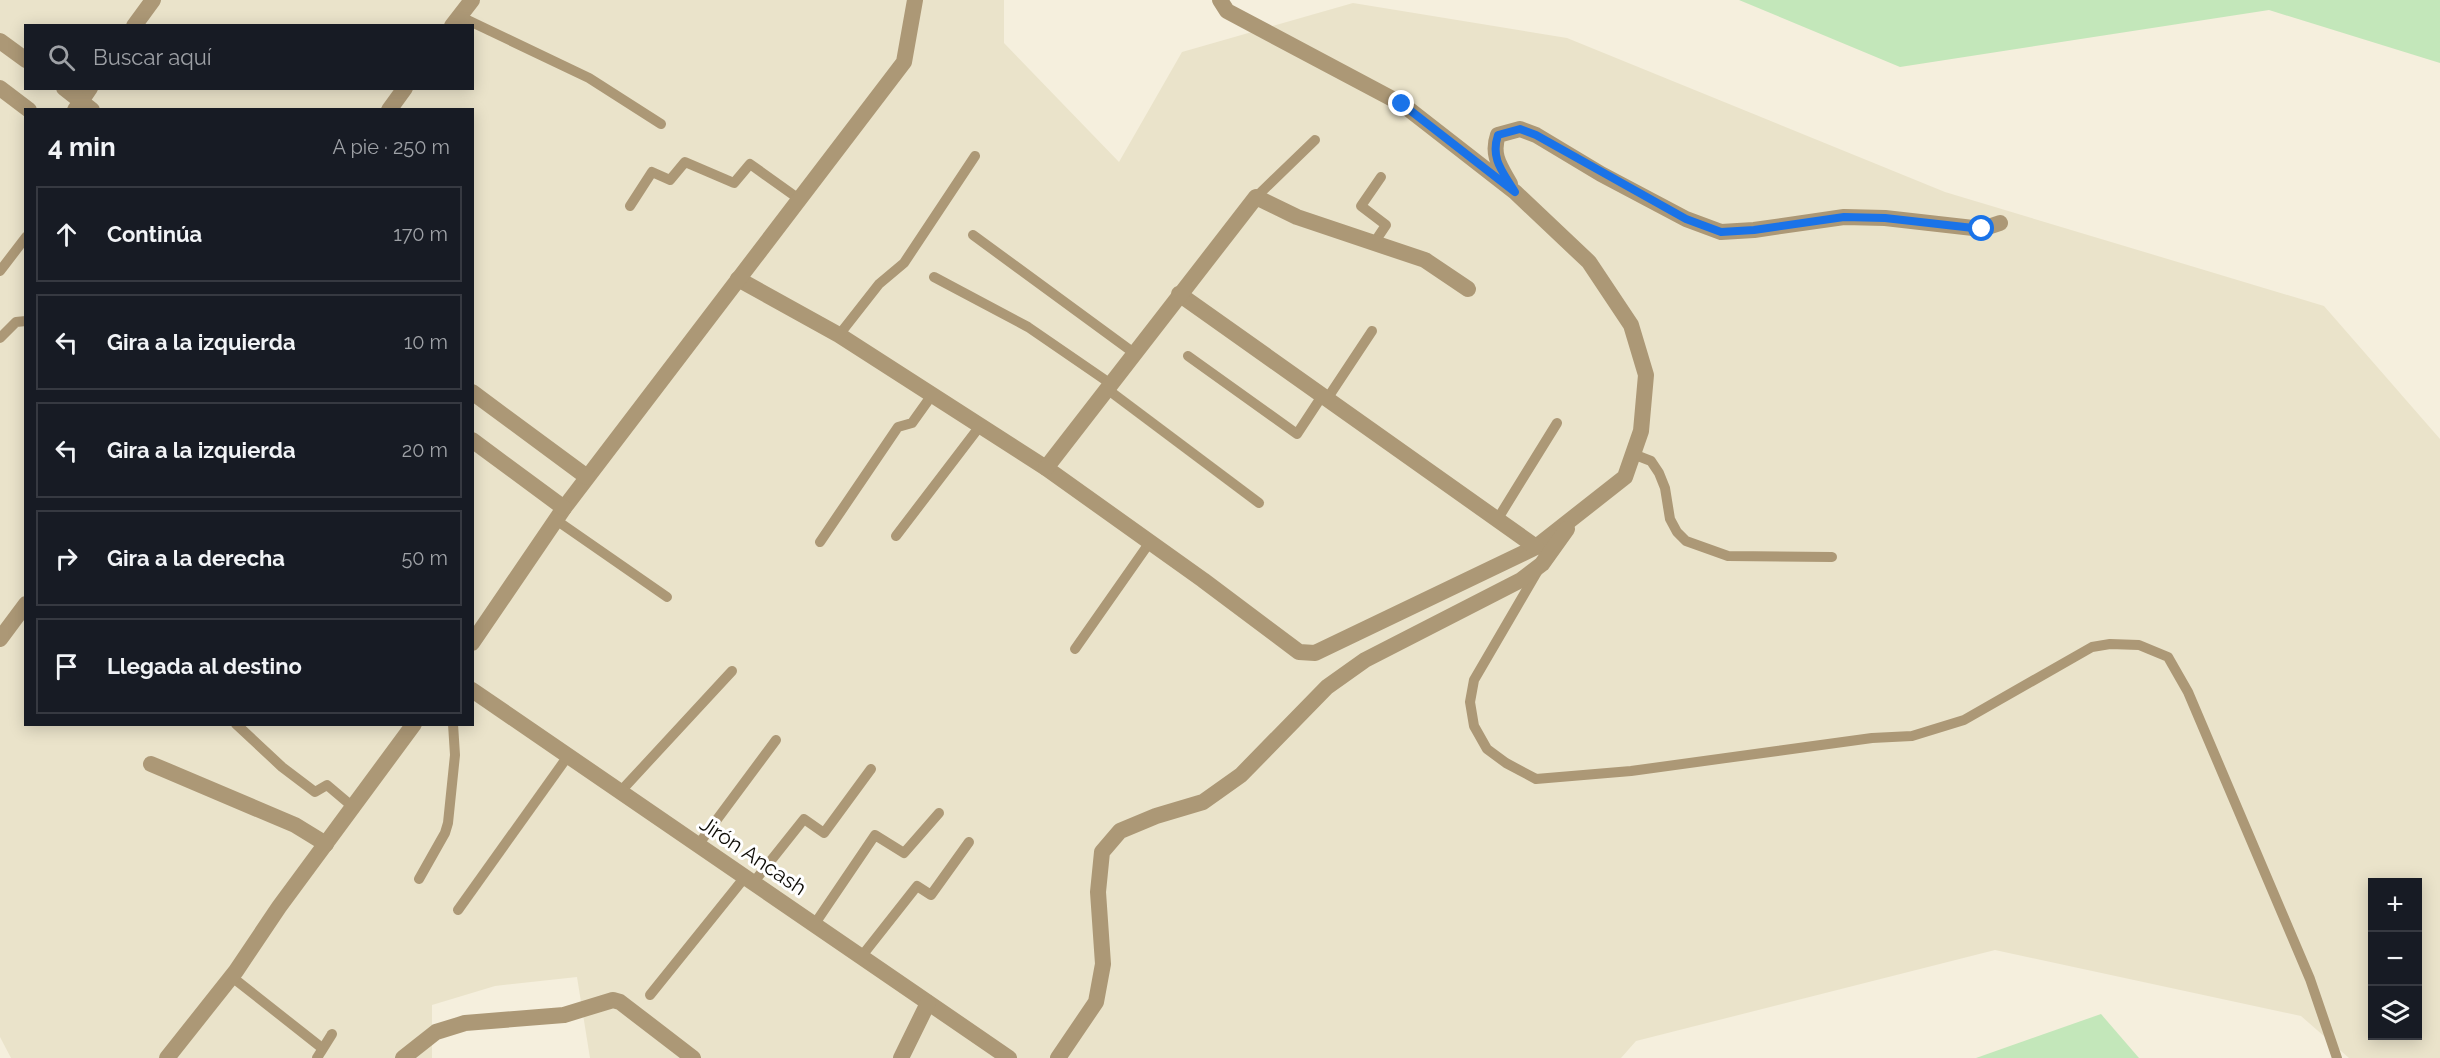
<!DOCTYPE html>
<html lang="es">
<meta charset="utf-8">
<style>
:root{--surface:#171b24;--page:#242831;--text:#f1f3f6;--muted:#9ea1a6;--line:#363941}
body{margin:0;font-family:Raleway,sans-serif;background:var(--page);color:var(--text)}
.controls{position:absolute;right:18px;bottom:18px;display:grid;overflow:hidden;border-radius:0px;box-shadow:0 3px 15px #0003}
.controls button{width:54px;height:54px;display:grid;place-items:center;padding:0;border:0;border-bottom:2px solid var(--line);background:var(--surface);color:var(--text);font:30px sans-serif}
.stop{position:absolute;width:18px;height:18px;margin:-14px;border:4px solid #1a73e8;border-radius:50%;background:#fff}
.stop.end{background:#1a73e8;border-color:#fff;box-shadow:0 2px 6px #0008}
.list{margin:0;padding:0;list-style:none}
h2{display:flex;justify-content:space-between;align-items:center;height:78px;margin:0;padding:0 24px;font-size:26px}
h2 small{font-size:20px;font-weight:400;color:var(--muted)}
.list li{display:grid;grid-template-columns:39px 1fr auto;gap:18px;align-items:center;box-sizing:border-box;height:96px;margin:0 12px 12px;padding:0 12px;border:2px solid var(--line);border-radius:0px}
.list b{display:block;font-size:22px;white-space:nowrap}
.list em{font-size:20px;font-style:normal;color:var(--muted)}
.icon{flex:none;width:33px;height:33px;fill:none;stroke:currentColor;stroke-width:2;stroke-linecap:round;stroke-linejoin:round}
.map{position:relative;flex:none;width:2440px;height:1058px;overflow:hidden}
.search{position:absolute;background:var(--surface);box-shadow:0 3px 15px #0003;left:24px;top:24px;width:450px;height:66px;display:flex;align-items:center;gap:15px;box-sizing:border-box;padding:0 21px;border-radius:0px;color:var(--muted);font-size:22px}
.panel{position:absolute;background:var(--surface);box-shadow:0 3px 15px #0003;left:24px;top:108px;width:450px;height:618px;border-radius:0px}
.map>svg:first-child{display:block}
.built{fill:#eae3ca;fill-rule:evenodd}
.green{fill:#c3e7ba}
.lines{fill:none;stroke-linecap:round;stroke-linejoin:round}
.service{stroke:#ac9876;stroke-width:10}
.minor{stroke:#ac9876;stroke-width:16}
.tertiary{stroke:#ac9876;stroke-width:16}
.route{stroke:#1a73e8;stroke-width:8}
.labels{text-anchor:middle;stroke-width:6;stroke-linejoin:round;paint-order:stroke}
.street-label{font-size:21px;fill:#0e0c06;stroke:#fff}
</style>
<div class="map">
<svg width="2440" height="1058" viewBox="0 0 2440 1058">
<rect width="100%" height="100%" fill="#f5efdd"/>
<path class="built" d="M 0,0 L 1004,0 L 1004,43 L 1119,162 L 1182,52 L 1353,3 L 1567,38 L 1945,192 L 2324,306 L 2440,439 L 2440,1058 L 2349,1058 L 2301,1016 L 1995,950 L 1636,1041 L 1621,1058 L 590,1058 L 577,977 L 495,986 L 432,1005 L 432,1058 L 11,1058 L 0,1037 ZM 26,26 L 472,26 L 472,88 L 26,88 ZM 26,110 L 472,110 L 472,724 L 26,724 ZM 2372,882 L 2418,882 L 2418,1036 L 2372,1036 Z"/>
<g class="green">
<path d="M 1739,0 L 2440,0 L 2440,63 L 2269,10 L 1900,67 Z"/>
<path d="M 2101,1014 L 2139,1058 L 1976,1058 Z"/>
</g>
<g class="lines">
<g class="service">
<path d="M 459,16 L 589,78 L 661,124"/>
<path d="M 1256,197 L 1315,140"/>
<path d="M 630,206 L 652,172 L 670,180 L 685,162 L 734,183 L 750,164 L 799,199"/>
<path d="M 973,235 L 1134,353"/>
<path d="M 1374,243 L 1386,225 L 1361,206 L 1381,177"/>
<path d="M 0,271 L 26,237"/>
<path d="M 934,277 L 1028,327 L 1111,384"/>
<path d="M 839,335 L 879,284 L 904,263 L 975,156"/>
<path d="M 0,338 L 16,322 L 26,321"/>
<path d="M 1188,356 L 1297,434 L 1322,396"/>
<path d="M 1107,389 L 1259,503"/>
<path d="M 1327,399 L 1372,331"/>
<path d="M 1633,454 L 1651,461 L 1659,473 L 1665,488 L 1670,519 L 1677,532 L 1686,541 L 1728,556 L 1832,557"/>
<path d="M 556,520 L 667,597"/>
<path d="M 1497,520 L 1557,423"/>
<path d="M 896,536 L 980,426"/>
<path d="M 820,542 L 898,427 L 912,423 L 932,395"/>
<path d="M 1537,572 L 1474,680 L 1470,702 L 1474,726 L 1487,749 L 1506,763 L 1536,779 L 1631,771 L 1872,738 L 1912,736 L 1964,720 L 2092,647 L 2110,644 L 2139,645 L 2168,657 L 2188,692 L 2310,979 L 2337,1058"/>
<path d="M 1075,649 L 1150,542"/>
<path d="M 236,724 L 282,767 L 315,792 L 327,785 L 353,807"/>
<path d="M 620,792 L 732,671"/>
<path d="M 698,845 L 776,740"/>
<path d="M 419,879 L 445,833 L 448,823 L 455,755 L 453,724"/>
<path d="M 753,883 L 804,819 L 824,833 L 871,769"/>
<path d="M 458,910 L 568,756"/>
<path d="M 814,925 L 875,835 L 904,853 L 939,813"/>
<path d="M 861,957 L 917,886 L 931,895 L 969,842"/>
<path d="M 232,977 L 322,1048"/>
<path d="M 650,995 L 745,877"/>
<path d="M 317,1058 L 332,1034"/>
</g>
<g class="minor">
<path d="M 134,26 L 153,0"/>
<path d="M 452,26 L 472,0"/>
<path d="M 75,110 L 90,88"/>
<path d="M 389,110 L 405,88"/>
<path d="M 1510,184 C 1500,166 1491,155 1498,135 L 1520,129 L 1536,135 L 1601,174 L 1686,219 L 1721,232 L 1754,230 L 1844,217 L 1885,218 L 1982,229 L 2000,223"/>
<path d="M 738,279 L 839,335 L 1046,468 L 1203,580 L 1299,652 L 1315,653 L 1536,547 L 1625,477 L 1641,431 L 1646,375 L 1631,325 L 1589,262 L 1515,192 L 1402,104 L 1227,11 L 1220,0"/>
<path d="M 1179,294 L 1536,547"/>
<path d="M 1046,468 L 1256,197 L 1297,217 L 1425,260 L 1468,289"/>
<path d="M 0,639 L 26,604"/>
<path d="M 472,643 L 564,508 L 904,62 L 915,0"/>
<path d="M 472,690 L 1009,1058"/>
<path d="M 151,764 L 295,825 L 326,844"/>
<path d="M 167,1058 L 236,971 L 279,907 L 414,724"/>
<path d="M 403,1058 L 436,1032 L 465,1023 L 564,1015 L 613,1000 L 620,1002 L 693,1058"/>
<path d="M 901,1058 L 928,1003"/>
<path d="M 1058,1058 L 1096,1002 L 1103,964 L 1098,892 L 1102,852 L 1120,831 L 1156,816 L 1203,802 L 1241,775 L 1327,687 L 1365,660 L 1521,580 L 1542,564 L 1567,529"/>
</g>
<g class="tertiary">
<path d="M 0,41 L 26,60"/>
<path d="M 0,88 L 29,110"/>
<path d="M 64,88 L 92,110"/>
<path d="M 472,392 L 587,477"/>
<path d="M 472,440 L 564,508"/>
</g>
</g>
<g class="lines">
<path class="route" d="M 1402,104 L 1515,192 C 1503,172 1490,159 1498,135 L 1520,129 L 1536,135 L 1686,219 L 1721,232 L 1754,230 L 1844,217 L 1885,218 L 1982,229"/>
</g>
<g class="labels">
<g class="street-label">
<text transform="translate(753 856) rotate(34)" y="7">Jirón Ancash</text>
</g>
</g>
</svg>
<div class="controls">
<button>+</button>
<button>−</button>
<button><svg class="icon" aria-label="layers" viewBox="0 0 24 24"><path d="M12 4l9 5-9 5-9-5zM3 14l9 5 9-5"/></svg></button>
</div>
<div class="stop" style="left:1982px;top:229px"></div>
<div class="stop end" style="left:1402px;top:104px"></div>
<div class="search"><svg class="icon" aria-label="search" viewBox="0 0 24 24"><circle cx="10" cy="10" r="6"/><path d="M15 15l6 6"/></svg>Buscar aquí</div>
<section class="panel">
<h2>4 min<small>A pie · 250 m</small></h2>
<ul class="list">
<li><svg class="icon" aria-label="ahead" viewBox="0 0 24 24"><path d="M12 20V5M6 11l6-6 6 6"/></svg><div><b>Continúa</b></div><em>170 m</em></li>
<li><svg class="icon" aria-label="left" viewBox="0 0 24 24"><path d="M17 20v-9H6M10 6l-5 5 5 5"/></svg><div><b>Gira a la izquierda</b></div><em>10 m</em></li>
<li><svg class="icon" aria-label="left" viewBox="0 0 24 24"><path d="M17 20v-9H6M10 6l-5 5 5 5"/></svg><div><b>Gira a la izquierda</b></div><em>20 m</em></li>
<li><svg class="icon" aria-label="right" viewBox="0 0 24 24"><path d="M7 20v-9h11M14 6l5 5-5 5"/></svg><div><b>Gira a la derecha</b></div><em>50 m</em></li>
<li><svg class="icon" aria-label="arrive" viewBox="0 0 24 24"><path d="M6 21V4h12l-3 4 3 4H6"/></svg><div><b>Llegada al destino</b></div></li>
</ul>
</section>
</div>
